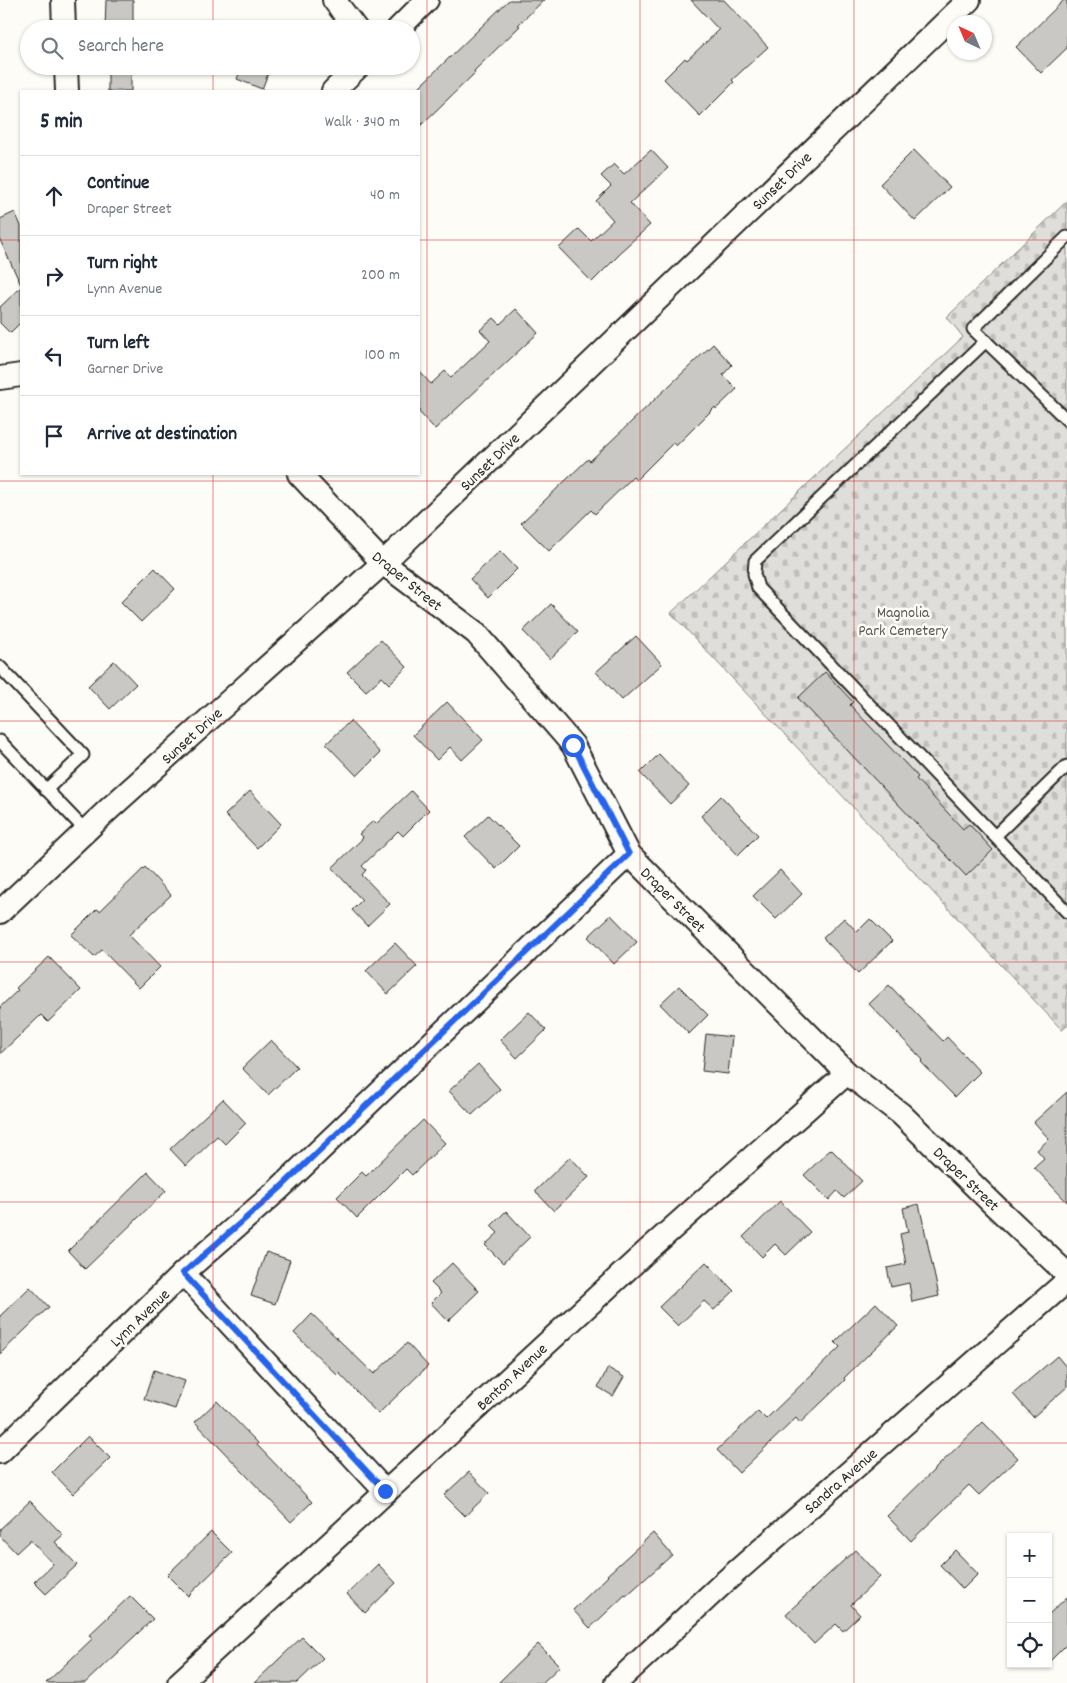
<!DOCTYPE html>
<meta charset="utf-8">
<style>
:root{--surface:#fff;--page:#f2f2f3;--text:#1f2937;--muted:#747a83;--line:#e0e1e3}
body{margin:0;font-family:Dekko,sans-serif;background:var(--page);color:var(--text)}
.controls{position:absolute;right:15px;bottom:15px;display:grid;overflow:hidden;border-radius:0px;box-shadow:0 1px 4px #0004}
.controls button{width:45px;height:45px;display:grid;place-items:center;padding:0;border:0;border-bottom:1px solid var(--line);background:var(--surface);color:var(--text);font:25px sans-serif}
.compass{position:absolute;left:947px;top:15px;width:45px;height:45px;border-radius:50%;background:var(--surface);box-shadow:0 1px 4px #0004;rotate:316deg}
.stop{position:absolute;width:15px;height:15px;margin:-11px;border:4px solid #2563eb;border-radius:50%;background:#fff}
.stop.end{background:#2563eb;border-color:#fff;box-shadow:0 1px 5px #0008}
.list{margin:0;padding:0;list-style:none}
h2{display:flex;justify-content:space-between;align-items:center;height:65px;margin:0;padding:0 20px;font-size:21px}
h2 small{font-size:16px;font-weight:400;color:var(--muted)}
.list li{display:grid;grid-template-columns:32px 1fr auto;gap:15px;align-items:center;box-sizing:border-box;height:80px;padding:0 20px;border-top:1px solid var(--line)}
.list b{display:block;font-size:19px;white-space:nowrap}
.list p{margin:0;font-size:16px;white-space:nowrap;color:var(--muted)}
.list em{font-size:16px;font-style:normal;color:var(--muted)}
.icon{flex:none;width:28px;height:28px;fill:none;stroke:currentColor;stroke-width:2;stroke-linecap:round;stroke-linejoin:round}
.map{position:relative;flex:none;width:1067px;height:1683px;overflow:hidden}
.search{position:absolute;background:var(--surface);box-shadow:0 1px 4px #0004;left:20px;top:20px;width:400px;height:55px;display:flex;align-items:center;gap:12px;box-sizing:border-box;padding:0 18px;border-radius:28px;color:var(--muted);font-size:19px}
.panel{position:absolute;background:var(--surface);box-shadow:0 1px 4px #0004;left:20px;top:90px;width:400px;height:385px;border-radius:0px}
.map>svg:first-child{display:block}
.cemetery{fill:url(#cemetery-stones);stroke:#858482}
.building{fill:#c9c8c4;stroke:#2b2b2b}
.lines{fill:none;stroke-linecap:round;stroke-linejoin:round}
.service-casing{stroke:#2b2b2b;stroke-width:15}
.minor-casing{stroke:#2b2b2b;stroke-width:26}
.service{stroke:#fdfcf7;stroke-width:11}
.minor{stroke:#fdfcf7;stroke-width:22}
.route{stroke:#2563eb;stroke-width:6}
.grid{fill:none;stroke:#d62828;stroke-width:1;stroke-opacity:0.55}
.labels{text-anchor:middle;stroke-width:5;stroke-linejoin:round;paint-order:stroke}
.street-label{font-size:16px;fill:#2b2b2b;stroke:#fdfcf7}
.park-label{font-size:16px;fill:#585857;stroke:#fdfcf7}
</style>
<div class="map">
<svg width="1067" height="1683" viewBox="0 0 1067 1683">
<defs>
<pattern id="cemetery-stones" width="16" height="16" patternUnits="userSpaceOnUse" patternTransform="scale(1.25)"><rect width="16" height="16" fill="#dfdeda"/><path d="M2 7V4a2 2 0 0 1 4 0v3zM10 15v-3a2 2 0 0 1 4 0v3z" fill="#c0bfbb"/></pattern>
</defs>
<rect width="100%" height="100%" fill="#fdfcf7"/>
<filter id="ink" filterUnits="userSpaceOnUse"><feTurbulence type="fractalNoise" baseFrequency=".02" numOctaves="2"/><feDisplacementMap in="SourceGraphic" scale="10" xChannelSelector="R" yChannelSelector="G"/><feConvolveMatrix kernelMatrix="1 2 1 2 8 2 1 2 1" color-interpolation-filters="sRGB"/></filter>
<g filter="url(#ink)">
<path class="cemetery" d="M 1067,201 L 1067,1026 L 1062,1030 L 671,613 L 963,337 L 947,317 Z"/>
<g class="building">
<path d="M 106,0 L 133,0 L 133,29 L 105,29 Z"/>
<path d="M 509,0 L 544,0 L 518,25 L 520,26 L 474,71 L 475,73 L 419,127 L 419,87 Z"/>
<path d="M 691,0 L 724,0 L 768,47 L 732,80 L 734,82 L 700,116 L 664,79 L 685,58 L 687,60 L 719,30 Z"/>
<path d="M 1064,0 L 1067,0 L 1067,48 L 1041,73 L 1016,47 Z"/>
<rect x="108" y="66" width="23" height="25"/>
<path d="M 242,66 L 271,66 L 262,89 L 237,79 Z"/>
<path d="M 651,150 L 668,168 L 630,203 L 650,225 L 619,253 L 620,254 L 592,282 L 559,248 L 579,229 L 591,241 L 613,220 L 596,201 L 611,186 L 601,176 L 614,164 L 624,174 Z"/>
<path d="M 914,150 L 950,187 L 915,221 L 880,184 Z"/>
<path d="M 15,212 L 21,226 L 21,285 L 0,240 L 0,219 Z"/>
<path d="M 21,287 L 21,322 L 10,333 L 0,323 L 0,307 Z"/>
<path d="M 516,309 L 538,333 L 435,429 L 419,412 L 419,371 L 431,384 L 445,371 L 451,378 L 490,341 L 480,330 L 494,318 L 500,324 Z"/>
<path d="M 713,344 L 732,365 L 723,375 L 737,389 L 716,409 L 715,407 L 676,446 L 673,443 L 636,480 L 633,477 L 595,514 L 591,510 L 549,551 L 521,523 L 588,459 L 590,461 L 630,423 Z"/>
<path d="M 500,551 L 517,569 L 488,598 L 470,579 Z"/>
<path d="M 155,568 L 175,589 L 141,622 L 121,602 Z"/>
<path d="M 551,604 L 578,632 L 550,659 L 523,631 Z"/>
<path d="M 636,636 L 662,664 L 622,700 L 596,672 Z"/>
<path d="M 381,640 L 407,667 L 389,684 L 382,677 L 366,691 L 347,672 Z"/>
<path d="M 114,661 L 136,684 L 110,709 L 88,686 Z"/>
<path d="M 825,672 L 853,702 L 850,705 L 918,777 L 916,779 L 963,829 L 969,824 L 993,850 L 966,876 L 798,698 Z"/>
<path d="M 447,702 L 483,740 L 462,760 L 450,747 L 437,760 L 413,735 Z"/>
<path d="M 350,721 L 380,753 L 357,776 L 326,744 Z"/>
<path d="M 659,754 L 689,786 L 670,804 L 640,773 Z"/>
<path d="M 250,791 L 281,824 L 257,848 L 225,815 Z"/>
<path d="M 411,791 L 429,810 L 403,836 L 398,831 L 362,866 L 366,870 L 362,875 L 390,904 L 367,926 L 352,910 L 362,900 L 332,868 L 363,838 L 359,834 L 373,821 L 376,824 Z"/>
<path d="M 721,796 L 758,835 L 738,855 L 701,816 Z"/>
<path d="M 488,815 L 519,846 L 496,869 L 465,837 Z"/>
<path d="M 145,867 L 171,895 L 129,935 L 160,967 L 139,988 L 102,950 L 94,957 L 71,935 L 97,909 L 100,911 Z"/>
<path d="M 780,870 L 802,894 L 776,919 L 753,896 Z"/>
<path d="M 611,915 L 637,942 L 614,964 L 588,937 Z"/>
<path d="M 844,918 L 857,932 L 870,919 L 892,941 L 858,974 L 823,938 Z"/>
<path d="M 395,943 L 417,966 L 388,994 L 366,971 Z"/>
<path d="M 49,957 L 81,990 L 48,1022 L 41,1015 L 0,1054 L 0,1007 L 18,990 L 16,988 Z"/>
<path d="M 889,985 L 943,1041 L 947,1037 L 980,1072 L 955,1097 L 921,1062 L 923,1060 L 869,1004 Z"/>
<path d="M 679,986 L 708,1015 L 689,1034 L 660,1004 Z"/>
<path d="M 529,1012 L 546,1030 L 517,1058 L 500,1040 Z"/>
<path d="M 706,1034 L 732,1037 L 728,1074 L 702,1071 Z"/>
<path d="M 271,1040 L 297,1067 L 268,1095 L 242,1068 Z"/>
<path d="M 478,1064 L 500,1089 L 472,1115 L 449,1091 Z"/>
<path d="M 1067,1092 L 1067,1202 L 1034,1167 L 1044,1158 L 1037,1150 L 1049,1139 L 1034,1122 Z"/>
<path d="M 223,1099 L 246,1123 L 225,1144 L 217,1136 L 186,1166 L 170,1149 Z"/>
<path d="M 423,1120 L 445,1143 L 412,1175 L 406,1169 L 357,1218 L 337,1197 L 362,1172 L 366,1176 Z"/>
<path d="M 831,1149 L 862,1181 L 844,1198 L 837,1191 L 829,1200 L 804,1175 Z"/>
<path d="M 570,1157 L 589,1177 L 554,1211 L 535,1191 Z"/>
<path d="M 148,1172 L 166,1191 L 85,1269 L 68,1251 Z"/>
<path d="M 780,1201 L 810,1232 L 786,1255 L 775,1244 L 762,1257 L 743,1237 Z"/>
<path d="M 919,1204 L 939,1296 L 912,1302 L 909,1283 L 891,1287 L 887,1268 L 906,1264 L 900,1234 L 908,1232 L 903,1208 Z"/>
<path d="M 506,1211 L 530,1237 L 503,1263 L 485,1245 L 498,1233 L 491,1226 Z"/>
<path d="M 266,1252 L 290,1260 L 275,1304 L 251,1296 Z"/>
<path d="M 706,1262 L 734,1291 L 714,1310 L 704,1301 L 678,1326 L 659,1307 Z"/>
<path d="M 452,1263 L 479,1291 L 448,1321 L 431,1303 L 441,1293 L 431,1283 Z"/>
<path d="M 30,1287 L 49,1307 L 0,1354 L 0,1316 Z"/>
<path d="M 876,1303 L 898,1326 L 844,1378 L 845,1380 L 800,1423 L 796,1418 L 739,1473 L 717,1450 L 758,1411 L 766,1419 L 840,1347 L 835,1342 Z"/>
<path d="M 312,1314 L 374,1374 L 407,1343 L 428,1366 L 378,1414 L 339,1373 L 337,1375 L 294,1333 Z"/>
<path d="M 1057,1356 L 1067,1368 L 1067,1387 L 1033,1417 L 1013,1394 Z"/>
<path d="M 608,1368 L 624,1377 L 613,1396 L 598,1387 Z"/>
<path d="M 154,1370 L 185,1381 L 175,1409 L 144,1399 Z"/>
<path d="M 217,1401 L 258,1443 L 257,1445 L 312,1502 L 291,1522 L 195,1422 Z"/>
<path d="M 983,1422 L 1018,1458 L 979,1495 L 969,1485 L 911,1541 L 887,1516 Z"/>
<path d="M 88,1436 L 110,1458 L 73,1494 L 52,1472 Z"/>
<path d="M 469,1472 L 489,1493 L 465,1516 L 444,1495 Z"/>
<path d="M 30,1501 L 63,1535 L 55,1542 L 77,1565 L 46,1594 L 34,1582 L 53,1564 L 30,1540 L 16,1553 L 0,1536 L 0,1529 Z"/>
<path d="M 211,1532 L 232,1553 L 188,1596 L 167,1575 Z"/>
<path d="M 653,1533 L 672,1555 L 626,1596 L 625,1595 L 590,1628 L 573,1610 L 608,1576 L 607,1575 Z"/>
<path d="M 855,1550 L 880,1577 L 851,1605 L 860,1615 L 843,1631 L 836,1624 L 814,1644 L 786,1614 Z"/>
<path d="M 955,1550 L 978,1574 L 963,1589 L 940,1565 Z"/>
<path d="M 378,1564 L 396,1583 L 365,1613 L 347,1594 Z"/>
<path d="M 130,1596 L 153,1619 L 85,1683 L 46,1683 L 93,1638 L 89,1635 Z"/>
<path d="M 1067,1597 L 1067,1644 L 1048,1663 L 1048,1615 Z"/>
<path d="M 302,1637 L 323,1658 L 297,1683 L 254,1683 Z"/>
<path d="M 538,1644 L 560,1666 L 542,1683 L 498,1683 Z"/>
</g>
<g class="lines">
<g class="service-casing">
<g id="service">
<path d="M 1067,237 L 973,329 L 1067,420"/>
<path d="M 986,341 L 755,561 L 754,574 L 758,588 L 1067,912"/>
<path d="M 0,667 L 83,755 L 46,790"/>
<path d="M 0,741 L 86,831"/>
<path d="M 995,836 L 1067,766"/>
</g>
</g>
<g class="minor-casing">
<g id="minor">
<path d="M 63,0 L 64,29"/>
<path d="M 334,0 L 356,29"/>
<path d="M 398,29 L 427,0"/>
<path d="M 66,66 L 67,91"/>
<path d="M 333,91 L 359,66"/>
<path d="M 0,378 L 21,375"/>
<path d="M 299,474 L 383,563 L 476,633 L 573,745 L 629,854 L 847,1073 L 901,1114 L 992,1203 L 1067,1274"/>
<path d="M 0,912 L 109,809 L 383,563 L 969,0"/>
<path d="M 183,1273 L 385,1491"/>
<path d="M 0,1452 L 183,1273 L 278,1190 L 629,854"/>
<path d="M 179,1683 L 647,1251 L 847,1073"/>
<path d="M 616,1683 L 720,1586 L 1067,1281"/>
</g>
</g>
<use href="#service" class="service"/>
<use href="#minor" class="minor"/>
</g>
</g>
<g class="lines" filter="url(#ink)">
<path class="route" d="M 385,1491 L 183,1273 L 278,1190 L 629,854 L 573,745"/>
</g>
<path class="grid" d="M 213,0 L 213,29M 427,0 L 427,1683M 640,0 L 640,1683M 854,0 L 854,1683M 213,66 L 213,91M 0,240 L 21,240M 419,240 L 1067,240M 213,474 L 213,1683M 0,481 L 1067,481M 0,721 L 1067,721M 0,962 L 1067,962M 0,1202 L 1067,1202M 0,1443 L 1067,1443"/>
<g class="labels">
<g class="street-label">
<text transform="translate(781 180) rotate(-44)" y="6">Sunset Drive</text>
<text transform="translate(489 461) rotate(-44)" y="6">Sunset Drive</text>
<text transform="translate(408 580) rotate(39)" y="6">Draper Street</text>
<text transform="translate(191 735) rotate(-42)" y="6">Sunset Drive</text>
<text transform="translate(674 899) rotate(45)" y="6">Draper Street</text>
<text transform="translate(967 1178) rotate(44)" y="6">Draper Street</text>
<text transform="translate(139 1317) rotate(-44)" y="6">Lynn Avenue</text>
<text transform="translate(511 1376) rotate(-43)" y="6">Benton Avenue</text>
<text transform="translate(840 1480) rotate(-41)" y="6">Sandra Avenue</text>
</g>
<g class="park-label">
<text x="903" y="617">Magnolia<tspan x="903" dy="18">Park Cemetery</tspan></text>
</g>
</g>
</svg>
<div class="controls">
<button>+</button>
<button>−</button>
<button><svg class="icon" aria-label="locate" viewBox="0 0 24 24"><circle cx="12" cy="12" r="6"/><path d="M12 2v4M12 18v4M2 12h4M18 12h4"/></svg></button>
</div>
<svg class="compass" viewBox="-18 -18 36 36"><path d="M0-13l5 13h-10z" fill="#e53935"/><path d="M0 13l5-13h-10z" fill="#747a83"/></svg>
<div class="stop" style="left:573px;top:745px"></div>
<div class="stop end" style="left:385px;top:1491px"></div>
<div class="search"><svg class="icon" aria-label="search" viewBox="0 0 24 24"><circle cx="10" cy="10" r="6"/><path d="M15 15l6 6"/></svg>Search here</div>
<section class="panel">
<h2>5 min<small>Walk · 340 m</small></h2>
<ul class="list">
<li><svg class="icon" aria-label="ahead" viewBox="0 0 24 24"><path d="M12 20V5M6 11l6-6 6 6"/></svg><div><b>Continue</b><p>Draper Street</p></div><em>40 m</em></li>
<li><svg class="icon" aria-label="right" viewBox="0 0 24 24"><path d="M7 20v-9h11M14 6l5 5-5 5"/></svg><div><b>Turn right</b><p>Lynn Avenue</p></div><em>200 m</em></li>
<li><svg class="icon" aria-label="left" viewBox="0 0 24 24"><path d="M17 20v-9H6M10 6l-5 5 5 5"/></svg><div><b>Turn left</b><p>Garner Drive</p></div><em>100 m</em></li>
<li><svg class="icon" aria-label="arrive" viewBox="0 0 24 24"><path d="M6 21V4h12l-3 4 3 4H6"/></svg><div><b>Arrive at destination</b></div></li>
</ul>
</section>
</div>
